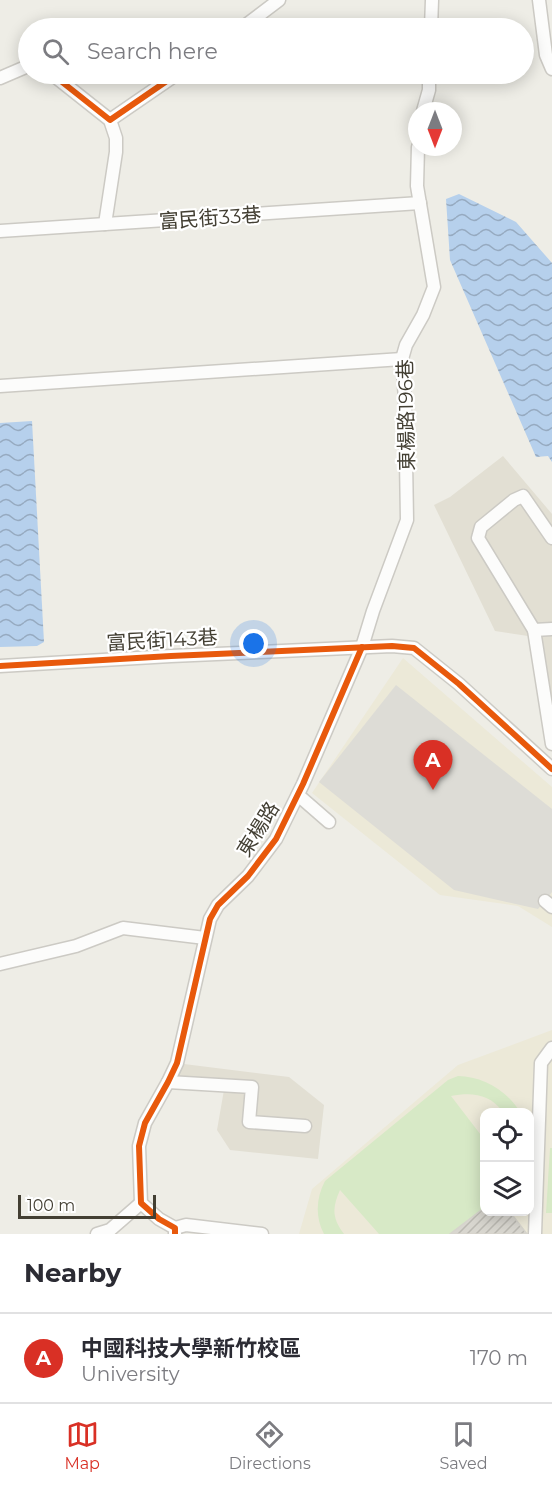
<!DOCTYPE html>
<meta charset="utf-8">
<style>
:root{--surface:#fff;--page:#f7f7f7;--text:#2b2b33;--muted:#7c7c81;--line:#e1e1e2;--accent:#d93025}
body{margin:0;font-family:Montserrat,"Noto Sans TC",sans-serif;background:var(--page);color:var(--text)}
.controls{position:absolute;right:18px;bottom:18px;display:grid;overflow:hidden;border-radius:12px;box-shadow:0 3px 15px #0003}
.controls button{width:54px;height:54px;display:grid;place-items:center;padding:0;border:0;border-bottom:2px solid var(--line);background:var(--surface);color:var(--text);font:30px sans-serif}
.compass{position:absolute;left:408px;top:102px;width:54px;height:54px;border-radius:50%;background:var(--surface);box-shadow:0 3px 15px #0003;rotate:180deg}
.scale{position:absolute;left:18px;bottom:15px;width:138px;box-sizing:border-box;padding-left:6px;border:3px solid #433f33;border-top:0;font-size:16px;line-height:21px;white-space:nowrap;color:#433f33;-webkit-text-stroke:4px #fff;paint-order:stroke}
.you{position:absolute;left:254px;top:644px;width:21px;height:21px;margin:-15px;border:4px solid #fff;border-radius:50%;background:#1a73e8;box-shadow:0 0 0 9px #1a73e833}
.badge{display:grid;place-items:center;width:39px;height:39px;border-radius:50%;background:var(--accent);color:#fff;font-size:20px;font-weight:700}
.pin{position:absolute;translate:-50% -50px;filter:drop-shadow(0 2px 3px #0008)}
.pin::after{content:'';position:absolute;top:32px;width:21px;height:18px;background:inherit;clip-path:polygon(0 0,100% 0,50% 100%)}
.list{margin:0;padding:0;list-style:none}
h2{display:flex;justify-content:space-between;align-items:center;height:78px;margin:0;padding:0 24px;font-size:26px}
h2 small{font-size:20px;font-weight:400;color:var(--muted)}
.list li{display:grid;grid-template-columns:39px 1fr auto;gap:18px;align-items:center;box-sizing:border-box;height:90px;padding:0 24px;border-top:2px solid var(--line)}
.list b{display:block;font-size:22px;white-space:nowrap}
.list p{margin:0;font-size:20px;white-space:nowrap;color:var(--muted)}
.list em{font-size:20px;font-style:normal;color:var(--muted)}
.icon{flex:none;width:33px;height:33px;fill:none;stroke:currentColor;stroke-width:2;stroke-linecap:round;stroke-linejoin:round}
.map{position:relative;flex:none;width:552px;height:1234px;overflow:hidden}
.search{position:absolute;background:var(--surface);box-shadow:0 3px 15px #0003;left:18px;right:18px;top:18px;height:66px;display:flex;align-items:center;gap:15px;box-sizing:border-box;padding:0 21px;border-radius:33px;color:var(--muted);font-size:22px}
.sheet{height:168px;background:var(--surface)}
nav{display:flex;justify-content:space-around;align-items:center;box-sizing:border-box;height:84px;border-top:2px solid var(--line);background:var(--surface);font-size:16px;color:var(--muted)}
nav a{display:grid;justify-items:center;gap:3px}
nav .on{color:var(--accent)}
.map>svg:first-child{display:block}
.residential{fill:#e2dfd3}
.education{fill:#ece9d8;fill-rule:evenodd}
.green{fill:#d7e9c6}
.parking{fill:#dddcd6}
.water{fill:url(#water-waves)}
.building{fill:url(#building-hatch);stroke:#d6d4cc;stroke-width:1.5}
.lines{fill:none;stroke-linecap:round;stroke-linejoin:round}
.minor-casing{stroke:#cccac4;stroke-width:15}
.minor{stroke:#fcfcfb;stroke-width:12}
.cycleway-casing{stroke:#fff;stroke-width:10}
.cycleway{stroke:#e8590c;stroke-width:6}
.labels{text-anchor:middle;stroke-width:4.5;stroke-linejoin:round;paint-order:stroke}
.street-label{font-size:20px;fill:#433f33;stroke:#fff}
</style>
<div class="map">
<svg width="552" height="1234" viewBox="0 0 552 1234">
<defs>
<pattern id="water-waves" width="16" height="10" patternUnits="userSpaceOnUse" patternTransform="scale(1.5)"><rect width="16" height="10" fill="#b6d0ec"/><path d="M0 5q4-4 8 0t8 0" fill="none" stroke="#96aac0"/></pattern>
<pattern id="building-hatch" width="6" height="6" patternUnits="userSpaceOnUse" patternTransform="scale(1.5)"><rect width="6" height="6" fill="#d8d6cf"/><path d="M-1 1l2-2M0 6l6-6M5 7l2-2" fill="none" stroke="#bbb9b2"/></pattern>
</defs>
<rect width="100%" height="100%" fill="#eeede6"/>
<g class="residential">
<path d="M 503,456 L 552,514 L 552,704 L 541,638 L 495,631 L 434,505 L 450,497 Z"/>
<path d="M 184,1064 L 289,1077 L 324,1105 L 318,1159 L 230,1150 L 217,1130 L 224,1090 L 172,1087 Z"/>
</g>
<g class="education">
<path d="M 403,658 L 552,787 L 552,927 L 518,906 L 440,895 L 312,793 Z"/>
<path d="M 552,1030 L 552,1234 L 299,1234 L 312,1189 L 458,1065 ZM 484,1112 L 530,1112 L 530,1212 L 484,1212 Z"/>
</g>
<g class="green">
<path d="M 458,1076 C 482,1076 508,1091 520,1112 L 503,1112 C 490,1094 472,1092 451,1096 L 484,1139 L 484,1208 L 450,1234 L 379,1234 L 340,1190 C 332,1208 332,1218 344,1234 L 324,1234 C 315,1217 316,1198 325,1181 L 448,1080 Z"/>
<path d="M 550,1148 L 552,1148 L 552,1213 L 546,1213 Z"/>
</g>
<path class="parking" d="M 396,685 L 552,809 L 552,892 L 538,909 L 454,890 L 319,782 Z"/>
<g class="water">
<path d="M 459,194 L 516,222 L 552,263 L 552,462 L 548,456 L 536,457 L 450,260 L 446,199 Z"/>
<path d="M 32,421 L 44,642 L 37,646 L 0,647 L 0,423 Z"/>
</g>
<path class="building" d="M 484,1208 L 484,1212 L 510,1212 L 527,1234 L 450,1234 Z"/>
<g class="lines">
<g class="minor-casing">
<g id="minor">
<path d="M 539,0 L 546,55 L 552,69"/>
<path d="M 242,28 L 279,0"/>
<path d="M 431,28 L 432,0"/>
<path d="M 52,74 L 110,120 L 116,138 L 116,152 L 105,224"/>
<path d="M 0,78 L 28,66"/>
<path d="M 423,111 L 429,90 L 429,74"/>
<path d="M 110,120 L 177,74"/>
<path d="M 0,231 L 420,203"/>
<path d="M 0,386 L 402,359"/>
<path d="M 552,538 L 523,496 L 514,500 L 481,527 L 478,538 L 534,630 L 552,744"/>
<path d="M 534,630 L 552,629"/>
<path d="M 0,666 L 171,656 L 392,646 L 414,648 L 459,684 L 552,769"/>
<path d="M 298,795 L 329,822"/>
<path d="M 545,901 L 552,907"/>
<path d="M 0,964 L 76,946 L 123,928 L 205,938"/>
<path d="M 168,1082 L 252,1087 L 249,1122 L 305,1126"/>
<path d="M 175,1228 L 186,1225 L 262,1234"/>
<path d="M 97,1234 L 110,1230 L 141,1203"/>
<path d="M 175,1234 L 175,1228 L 159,1219 L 141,1203 L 139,1146 L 145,1123 L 168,1082 L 177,1063 L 210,919 L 218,905 L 248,876 L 276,839 L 303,784 L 362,647 L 373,611 L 407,520 L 405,399 L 402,359 L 406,345 L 423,315 L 434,287 L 417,186 L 418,147"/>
<path d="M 535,1234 L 541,1063 L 552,1048"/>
</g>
</g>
<use href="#minor" class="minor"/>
<g class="cycleway-casing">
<g id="cycleway">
<path d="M 52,74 L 110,120 L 177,74"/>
<path d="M 0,666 L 171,656 L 392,646 L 414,648 L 459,684 L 552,769"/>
<path d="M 175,1234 L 175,1228 L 159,1219 L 141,1203 L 139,1146 L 145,1123 L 168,1082 L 177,1063 L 210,919 L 218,905 L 248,876 L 276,839 L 303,784 L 362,647"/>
</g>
</g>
<use href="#cycleway" class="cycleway"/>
</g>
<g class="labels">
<g class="street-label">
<text transform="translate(210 218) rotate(-4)" y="7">富民街33巷</text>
<text transform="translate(406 415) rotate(-91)" y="7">東楊路196巷</text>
<text transform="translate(162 640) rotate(-3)" y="7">富民街143巷</text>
<text transform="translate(258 829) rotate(-58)" y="7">東楊路</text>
</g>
</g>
</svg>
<div class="controls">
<button><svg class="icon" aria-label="locate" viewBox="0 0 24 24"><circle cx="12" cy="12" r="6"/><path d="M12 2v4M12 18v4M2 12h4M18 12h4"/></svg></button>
<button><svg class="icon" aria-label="layers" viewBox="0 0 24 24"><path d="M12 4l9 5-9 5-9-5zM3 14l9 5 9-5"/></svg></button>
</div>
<svg class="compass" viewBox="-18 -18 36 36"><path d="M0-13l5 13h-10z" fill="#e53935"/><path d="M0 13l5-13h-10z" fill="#7c7c81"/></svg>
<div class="scale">100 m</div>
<div class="you"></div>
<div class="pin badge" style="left:433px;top:790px">A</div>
<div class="search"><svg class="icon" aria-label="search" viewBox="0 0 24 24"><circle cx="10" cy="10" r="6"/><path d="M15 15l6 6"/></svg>Search here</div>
</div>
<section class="sheet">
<h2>Nearby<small></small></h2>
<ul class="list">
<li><span class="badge">A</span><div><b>中國科技大學新竹校區</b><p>University</p></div><em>170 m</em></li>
</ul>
</section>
<nav>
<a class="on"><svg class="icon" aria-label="map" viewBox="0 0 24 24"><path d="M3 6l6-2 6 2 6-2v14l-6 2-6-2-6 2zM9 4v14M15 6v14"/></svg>Map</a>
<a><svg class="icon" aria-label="directions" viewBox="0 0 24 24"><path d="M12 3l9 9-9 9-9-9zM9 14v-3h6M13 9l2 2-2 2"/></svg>Directions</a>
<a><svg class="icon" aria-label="saved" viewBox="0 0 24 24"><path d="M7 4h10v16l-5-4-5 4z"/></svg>Saved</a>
</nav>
